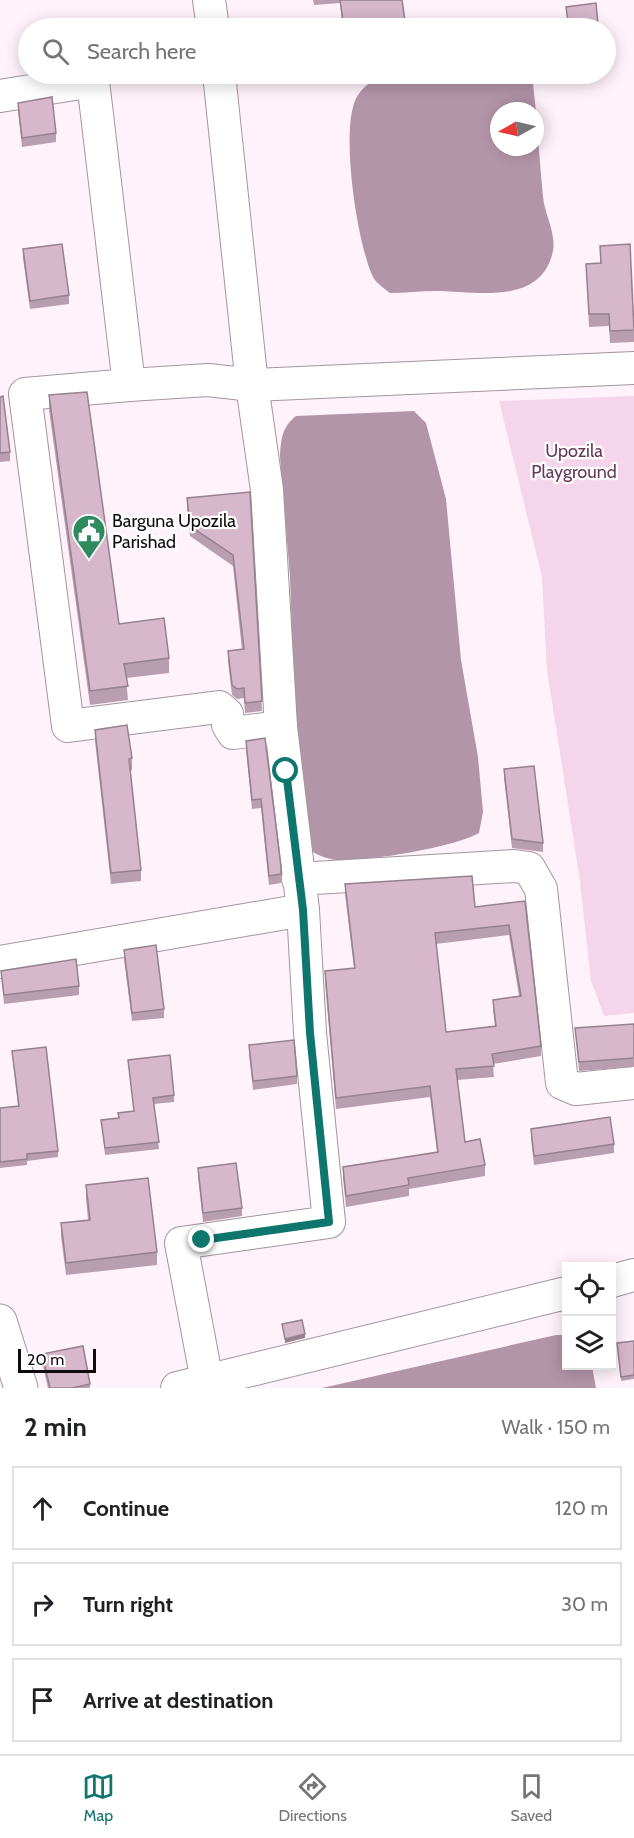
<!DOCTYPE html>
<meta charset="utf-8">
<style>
:root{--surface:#fff;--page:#f6f6f6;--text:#202124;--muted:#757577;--line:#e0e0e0;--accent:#0f766e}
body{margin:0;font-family:Cabin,sans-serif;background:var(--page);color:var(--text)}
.controls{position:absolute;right:18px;bottom:18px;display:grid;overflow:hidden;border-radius:0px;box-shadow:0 3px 15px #0003}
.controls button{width:54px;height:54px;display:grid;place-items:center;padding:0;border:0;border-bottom:2px solid var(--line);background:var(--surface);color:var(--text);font:30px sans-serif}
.compass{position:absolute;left:490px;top:102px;width:54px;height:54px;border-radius:50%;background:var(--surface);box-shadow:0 3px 15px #0003;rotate:262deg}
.scale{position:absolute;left:18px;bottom:15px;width:78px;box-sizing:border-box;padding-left:6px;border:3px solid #0e0a0d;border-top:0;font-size:16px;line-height:21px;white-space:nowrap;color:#0e0a0d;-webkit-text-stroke:4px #fff;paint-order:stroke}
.stop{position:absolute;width:18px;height:18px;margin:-14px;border:4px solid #0f766e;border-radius:50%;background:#fff}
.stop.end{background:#0f766e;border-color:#fff;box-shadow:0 2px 6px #0008}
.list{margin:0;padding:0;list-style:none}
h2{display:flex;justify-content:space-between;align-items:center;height:78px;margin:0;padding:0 24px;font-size:26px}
h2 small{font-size:20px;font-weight:400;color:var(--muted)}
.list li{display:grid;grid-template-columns:39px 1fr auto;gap:18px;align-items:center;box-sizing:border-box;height:84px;margin:0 12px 12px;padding:0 12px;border:2px solid var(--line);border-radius:0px}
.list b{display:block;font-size:22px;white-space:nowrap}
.list em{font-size:20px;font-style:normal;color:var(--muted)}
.icon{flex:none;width:33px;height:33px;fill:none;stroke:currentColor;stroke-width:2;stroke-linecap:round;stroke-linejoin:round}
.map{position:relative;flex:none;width:634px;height:1388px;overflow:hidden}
.search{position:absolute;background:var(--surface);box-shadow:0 3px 15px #0003;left:18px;right:18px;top:18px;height:66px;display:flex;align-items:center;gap:15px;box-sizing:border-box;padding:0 21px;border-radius:33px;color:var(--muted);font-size:22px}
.sheet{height:366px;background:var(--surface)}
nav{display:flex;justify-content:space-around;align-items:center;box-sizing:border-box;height:84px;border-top:2px solid var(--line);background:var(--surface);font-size:16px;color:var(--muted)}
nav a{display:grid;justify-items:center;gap:3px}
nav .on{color:var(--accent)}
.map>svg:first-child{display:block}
.green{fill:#f4d5e9}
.water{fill:#b395a8;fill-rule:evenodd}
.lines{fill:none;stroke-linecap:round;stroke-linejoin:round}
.minor-casing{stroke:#a3959d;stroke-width:34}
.major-casing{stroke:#a3959d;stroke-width:35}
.minor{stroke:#fff;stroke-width:32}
.major{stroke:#fff;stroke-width:33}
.wall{fill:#b99eaf;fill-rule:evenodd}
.shaded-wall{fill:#96818e}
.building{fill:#d7b8cb;stroke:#96818e;stroke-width:1.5;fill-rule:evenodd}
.route{stroke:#0f766e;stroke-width:8}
.labels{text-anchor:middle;stroke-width:4.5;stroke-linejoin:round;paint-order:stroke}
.park-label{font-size:18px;fill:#653957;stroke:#fff}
.poi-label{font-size:18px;fill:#0e0a0d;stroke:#fff;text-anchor:start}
</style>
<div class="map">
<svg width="634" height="1388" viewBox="0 0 634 1388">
<rect width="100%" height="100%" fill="#fff2fa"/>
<path class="green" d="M 634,396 L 634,1013 L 604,1016 L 591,981 L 580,881 L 547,670 L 542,577 L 499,401 Z"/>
<g class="water">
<path d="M 392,74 L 532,74 C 537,115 539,156 543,197 C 545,216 558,236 552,255 C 538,306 474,291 436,291 C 421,291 405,293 390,293 C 384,288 377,284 373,277 C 358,247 338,124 358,95 C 366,83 378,77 392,74 ZM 499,111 L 535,111 L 535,147 L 499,147 Z"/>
<path d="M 414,411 L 426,423 L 446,499 L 461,660 L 478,757 L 483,812 L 479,833 C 454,847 375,860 345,860 C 333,861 320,857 310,850 L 296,760 L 290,577 L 280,457 C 281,439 282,427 296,416 Z"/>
<path d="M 556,1335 L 566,1335 L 566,1366 L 592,1366 L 596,1388 L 322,1388 Z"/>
</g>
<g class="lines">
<g class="minor-casing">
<g id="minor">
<path d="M 209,0 L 213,28"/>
<path d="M 0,96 L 93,81 L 129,385 L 25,394 L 68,726 L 219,707 L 227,714 L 228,725 L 233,733 L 281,727"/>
<path d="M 129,385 L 208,380 L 252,385 L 634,368"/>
<path d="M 298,879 L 514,866 L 529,868 L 541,889 L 562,1083 L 576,1089 L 634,1083"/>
<path d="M 0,962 L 303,910 L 281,727 L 267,490 L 252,385 L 219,74"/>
<path d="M 612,1281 L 634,1275"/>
<path d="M 207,1381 L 181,1243 L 329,1222 L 310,1033 L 303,910"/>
<path d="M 177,1388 L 566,1293"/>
</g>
</g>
<g class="major-casing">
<path id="major" d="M 0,1321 L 21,1388"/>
</g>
<use href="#minor" class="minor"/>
<use href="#major" class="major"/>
</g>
<g class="wall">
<path d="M 313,0 L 402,0 L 406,28 L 343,28 L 340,3 L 314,5 Z"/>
<path d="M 566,7 L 598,24 L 598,28 L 568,28 Z"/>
<path d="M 18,103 L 56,133 L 56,142 L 22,147 L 18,111 Z"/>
<path d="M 600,246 L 634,315 L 634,342 L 610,343 L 609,326 L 589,327 L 586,264 L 600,263 Z"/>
<path d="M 23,249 L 69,295 L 69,304 L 30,309 L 23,258 Z"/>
<path d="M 49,395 L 119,624 L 169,658 L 169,673 L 126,678 L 128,700 L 90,705 L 49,410 Z"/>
<path d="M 0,397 L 10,452 L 10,461 L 0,462 Z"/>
<path d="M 250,492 L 262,711 L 245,713 L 244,698 L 237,699 L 232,695 L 228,661 L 228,651 L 242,650 L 233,566 L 190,536 L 187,508 L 187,498 Z"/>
<path d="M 95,730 L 132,758 L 132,770 L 130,770 L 141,870 L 141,881 L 111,884 L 95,741 Z"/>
<path d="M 246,741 L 281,867 L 281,883 L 269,885 L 261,808 L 252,809 L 246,750 Z"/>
<path d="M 504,769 L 543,843 L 543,852 L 512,848 L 504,778 Z"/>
<path d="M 345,884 L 475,907 L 525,901 L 541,1046 L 541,1056 L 493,1064 L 494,1077 L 457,1080 L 465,1142 L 485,1165 L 485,1176 L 409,1189 L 409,1196 L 346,1207 L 343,1178 L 343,1167 L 437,1152 L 430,1097 L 336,1109 L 325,982 L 325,971 L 354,968 L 345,894 ZM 509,935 L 519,996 L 493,1000 L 493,1010 L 495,1026 L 446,1032 L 436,944 Z"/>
<path d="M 124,950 L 164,1009 L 164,1018 L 132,1021 L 124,959 Z"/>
<path d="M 1,971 L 79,986 L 79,995 L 4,1004 Z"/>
<path d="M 634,1024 L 634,1067 L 579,1071 L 575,1028 Z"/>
<path d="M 249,1045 L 297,1076 L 297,1084 L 253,1090 L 249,1054 Z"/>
<path d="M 12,1051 L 58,1151 L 58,1157 L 27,1161 L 27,1165 L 0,1168 L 0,1108 L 18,1106 Z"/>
<path d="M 128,1060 L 174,1095 L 174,1102 L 154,1104 L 159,1149 L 105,1155 L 101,1120 L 118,1118 L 118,1113 L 134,1111 Z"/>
<path d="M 531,1129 L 614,1144 L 614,1153 L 534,1165 L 531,1138 Z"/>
<path d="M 198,1168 L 242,1208 L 242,1216 L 203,1222 L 198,1177 Z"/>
<path d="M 86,1185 L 157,1252 L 157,1265 L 66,1275 L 61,1236 L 61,1223 L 88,1220 L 86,1198 Z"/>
<path d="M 634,1341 L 634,1379 L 621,1381 L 617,1343 Z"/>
<path d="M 42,1354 L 90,1384 L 90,1388 L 48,1388 L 42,1362 Z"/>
</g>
<path class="shaded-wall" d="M 305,1334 L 305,1338 L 285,1343 L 285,1339 Z"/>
<g class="building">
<path d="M 340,0 L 402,0 L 406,28 L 344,28 Z"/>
<path d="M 596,3 L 598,24 L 569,27 L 566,7 Z"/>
<path d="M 52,97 L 56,133 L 22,138 L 18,103 Z"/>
<path d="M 62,244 L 69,295 L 30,301 L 23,249 Z"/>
<path d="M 630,244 L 634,330 L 610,331 L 609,314 L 589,314 L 586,264 L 601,263 L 600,246 Z"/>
<path d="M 87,392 L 119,624 L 164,618 L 169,658 L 124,664 L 128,686 L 90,691 L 49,395 Z"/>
<path d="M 3,396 L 10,452 L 0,453 L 0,397 Z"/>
<path d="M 250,492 L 262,701 L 245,703 L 244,688 L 237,689 L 232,685 L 228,651 L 244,649 L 233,555 L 190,526 L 187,498 Z"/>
<path d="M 127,725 L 132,758 L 129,759 L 141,870 L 111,873 L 95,730 Z"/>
<path d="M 265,738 L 281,867 L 281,874 L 269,876 L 261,799 L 252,800 L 246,741 Z"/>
<path d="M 534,766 L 543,843 L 512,839 L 504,769 Z"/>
<path d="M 472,876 L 475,907 L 525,901 L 541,1046 L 492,1054 L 494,1066 L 456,1069 L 465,1142 L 480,1139 L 485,1165 L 408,1178 L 409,1185 L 346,1196 L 343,1167 L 438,1152 L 430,1086 L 336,1098 L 325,971 L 355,968 L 345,884 ZM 509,925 L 521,996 L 493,1000 L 496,1026 L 446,1032 L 435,933 Z"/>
<path d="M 156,945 L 164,1009 L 132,1013 L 124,950 Z"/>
<path d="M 76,959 L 79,986 L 4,995 L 1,971 Z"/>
<path d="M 634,1024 L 634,1058 L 579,1062 L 575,1028 Z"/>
<path d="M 294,1040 L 297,1076 L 253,1081 L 249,1045 Z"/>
<path d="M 46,1047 L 58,1151 L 27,1154 L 27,1159 L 0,1162 L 0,1108 L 19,1106 L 12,1051 Z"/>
<path d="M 170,1055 L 174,1095 L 153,1098 L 159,1142 L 105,1148 L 101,1120 L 119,1118 L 118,1113 L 134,1111 L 128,1060 Z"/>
<path d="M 610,1117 L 614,1144 L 534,1156 L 531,1129 Z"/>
<path d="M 236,1163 L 242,1208 L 203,1213 L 198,1168 Z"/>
<path d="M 148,1178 L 157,1252 L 66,1263 L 61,1223 L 90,1220 L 86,1185 Z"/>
<path d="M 302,1320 L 305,1334 L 285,1339 L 282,1324 Z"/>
<path d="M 634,1341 L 634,1375 L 621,1377 L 617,1343 Z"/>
<path d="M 83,1346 L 90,1384 L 72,1388 L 50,1388 L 42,1354 Z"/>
</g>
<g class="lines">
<path class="route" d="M 202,1240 L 329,1222 L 310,1033 L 303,910 L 286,771"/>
</g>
<defs>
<g id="civic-pin" transform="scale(1.725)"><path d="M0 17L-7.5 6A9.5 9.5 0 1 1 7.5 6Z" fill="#308a60" stroke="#fff"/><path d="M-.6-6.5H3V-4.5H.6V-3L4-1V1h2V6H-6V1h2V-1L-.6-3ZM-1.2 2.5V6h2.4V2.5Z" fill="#fff"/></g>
</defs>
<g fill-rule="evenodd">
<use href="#civic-pin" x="89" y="531"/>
</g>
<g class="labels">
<g class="park-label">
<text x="574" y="457">Upozila<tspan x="574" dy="21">Playground</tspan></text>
</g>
<g class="poi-label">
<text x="112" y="527">Barguna Upozila<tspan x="112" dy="21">Parishad</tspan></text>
</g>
</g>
</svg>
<div class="controls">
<button><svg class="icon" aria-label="locate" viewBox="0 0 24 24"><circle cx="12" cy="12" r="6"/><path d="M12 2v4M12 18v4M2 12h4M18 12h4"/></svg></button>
<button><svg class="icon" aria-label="layers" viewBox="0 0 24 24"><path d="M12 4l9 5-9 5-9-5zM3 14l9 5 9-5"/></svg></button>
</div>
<svg class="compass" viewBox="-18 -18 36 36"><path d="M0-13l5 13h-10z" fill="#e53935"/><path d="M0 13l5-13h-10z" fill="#757577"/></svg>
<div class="scale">20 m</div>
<div class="stop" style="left:286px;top:771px"></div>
<div class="stop end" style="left:202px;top:1240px"></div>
<div class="search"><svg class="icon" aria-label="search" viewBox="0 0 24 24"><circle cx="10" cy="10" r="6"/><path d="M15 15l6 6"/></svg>Search here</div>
</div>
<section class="sheet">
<h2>2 min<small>Walk · 150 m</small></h2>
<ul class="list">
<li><svg class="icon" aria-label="ahead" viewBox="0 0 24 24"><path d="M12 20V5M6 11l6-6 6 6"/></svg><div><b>Continue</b></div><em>120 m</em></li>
<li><svg class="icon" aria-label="right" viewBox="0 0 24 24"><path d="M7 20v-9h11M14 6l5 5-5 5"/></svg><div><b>Turn right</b></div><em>30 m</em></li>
<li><svg class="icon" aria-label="arrive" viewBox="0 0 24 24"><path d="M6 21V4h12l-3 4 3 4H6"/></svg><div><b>Arrive at destination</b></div></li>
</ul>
</section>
<nav>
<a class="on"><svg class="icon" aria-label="map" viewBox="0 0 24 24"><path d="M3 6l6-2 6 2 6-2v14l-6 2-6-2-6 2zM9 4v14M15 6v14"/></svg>Map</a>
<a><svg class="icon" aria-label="directions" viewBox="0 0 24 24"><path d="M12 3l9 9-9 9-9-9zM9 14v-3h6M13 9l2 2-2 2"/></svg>Directions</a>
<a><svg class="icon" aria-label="saved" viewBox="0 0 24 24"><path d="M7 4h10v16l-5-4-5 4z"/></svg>Saved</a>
</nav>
